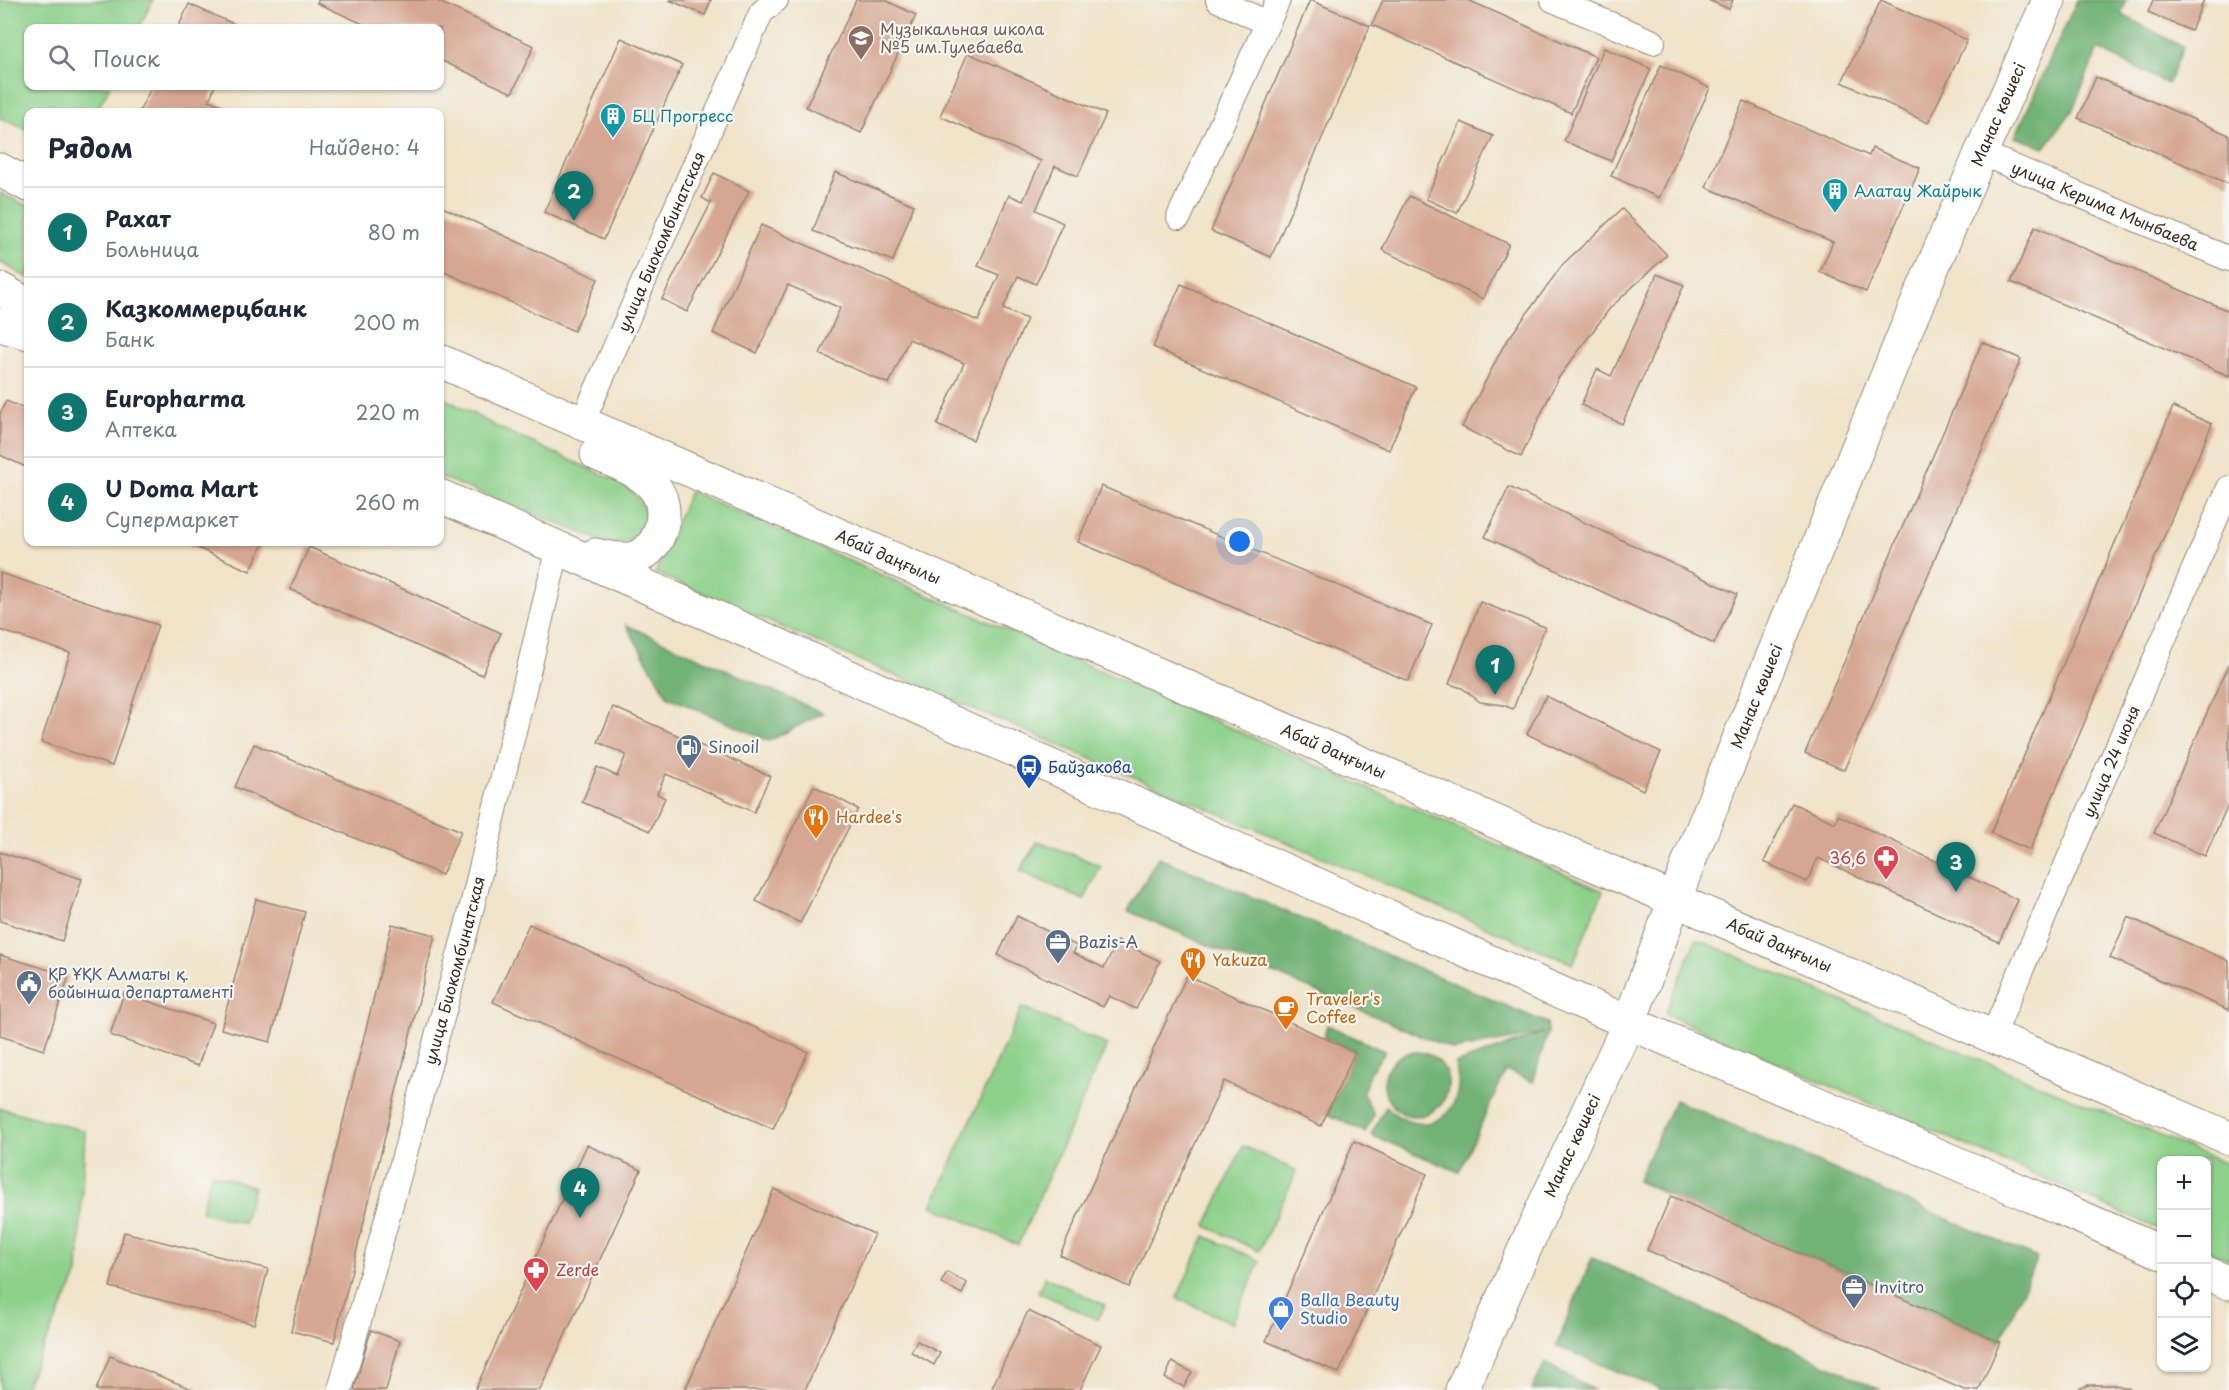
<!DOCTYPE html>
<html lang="ru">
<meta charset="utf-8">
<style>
:root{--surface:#fff;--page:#f6f6f7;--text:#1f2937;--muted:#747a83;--line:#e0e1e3;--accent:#0f766e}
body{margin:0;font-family:"Playpen Sans",sans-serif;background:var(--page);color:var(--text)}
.controls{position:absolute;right:18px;bottom:18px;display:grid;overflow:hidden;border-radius:12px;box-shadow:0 2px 4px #0004}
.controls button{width:54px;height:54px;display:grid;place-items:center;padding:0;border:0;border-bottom:2px solid var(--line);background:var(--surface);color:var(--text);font:30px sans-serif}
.you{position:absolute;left:1240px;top:542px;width:21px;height:21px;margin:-15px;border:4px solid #fff;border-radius:50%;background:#1a73e8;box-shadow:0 0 0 9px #1a73e833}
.badge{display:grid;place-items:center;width:39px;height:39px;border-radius:50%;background:var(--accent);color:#fff;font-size:20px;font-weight:700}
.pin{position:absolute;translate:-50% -50px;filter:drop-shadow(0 2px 3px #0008)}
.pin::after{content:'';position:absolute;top:32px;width:21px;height:18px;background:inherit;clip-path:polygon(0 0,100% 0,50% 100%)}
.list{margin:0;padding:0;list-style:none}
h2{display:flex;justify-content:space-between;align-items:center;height:78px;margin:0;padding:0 24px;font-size:26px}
h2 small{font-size:20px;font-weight:400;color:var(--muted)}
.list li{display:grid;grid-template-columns:39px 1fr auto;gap:18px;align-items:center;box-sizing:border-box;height:90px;padding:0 24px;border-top:2px solid var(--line)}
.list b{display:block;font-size:22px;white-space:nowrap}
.list p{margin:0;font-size:20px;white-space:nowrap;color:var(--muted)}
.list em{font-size:20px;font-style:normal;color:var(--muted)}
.icon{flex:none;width:33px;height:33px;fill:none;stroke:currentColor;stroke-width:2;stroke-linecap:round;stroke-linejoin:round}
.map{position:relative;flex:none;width:2229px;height:1390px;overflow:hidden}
.search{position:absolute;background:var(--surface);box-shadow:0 2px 4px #0004;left:24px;top:24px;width:420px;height:66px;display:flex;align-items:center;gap:15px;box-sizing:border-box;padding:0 21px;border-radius:12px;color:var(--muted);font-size:22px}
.panel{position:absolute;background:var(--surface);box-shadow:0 2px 4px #0004;left:24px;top:108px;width:420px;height:438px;border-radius:12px}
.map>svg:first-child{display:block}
.green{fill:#8cd08a;stroke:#647d54;stroke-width:1.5}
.forest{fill:#71b276;stroke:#566e4a;stroke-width:1.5}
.building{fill:#d5a691}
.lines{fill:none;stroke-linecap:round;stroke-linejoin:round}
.street-casing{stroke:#968674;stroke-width:26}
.secondary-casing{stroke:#968674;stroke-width:35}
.street{stroke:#fff;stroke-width:24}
.secondary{stroke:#fff;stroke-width:33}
.labels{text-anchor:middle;stroke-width:4.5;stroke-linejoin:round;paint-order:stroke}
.education-label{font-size:16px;fill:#785e54;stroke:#f6f6f2;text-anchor:start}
.street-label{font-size:16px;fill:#3b2a1e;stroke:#f6f6f2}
.culture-label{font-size:16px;fill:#0d838f;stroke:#f6f6f2;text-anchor:start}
.service-label{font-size:16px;fill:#4e5e75;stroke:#f6f6f2;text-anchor:start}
.transit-label{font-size:16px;fill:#164399;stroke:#f6f6f2;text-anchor:start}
.food-label{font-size:16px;fill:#c56008;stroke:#f6f6f2;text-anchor:start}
.health-label{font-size:16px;fill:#be3a42;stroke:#f6f6f2;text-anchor:end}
.shop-label{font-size:16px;fill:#366cbe;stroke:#f6f6f2;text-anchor:start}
</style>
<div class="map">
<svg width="2229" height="1390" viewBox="0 0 2229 1390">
<rect width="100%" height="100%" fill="#f6f6f2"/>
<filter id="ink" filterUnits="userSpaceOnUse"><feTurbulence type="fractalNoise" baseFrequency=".0167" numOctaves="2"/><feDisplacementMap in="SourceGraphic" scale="12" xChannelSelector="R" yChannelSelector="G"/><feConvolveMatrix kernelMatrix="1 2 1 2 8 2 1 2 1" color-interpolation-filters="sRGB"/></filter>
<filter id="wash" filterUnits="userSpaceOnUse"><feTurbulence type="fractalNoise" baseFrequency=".008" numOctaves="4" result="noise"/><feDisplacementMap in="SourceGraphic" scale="24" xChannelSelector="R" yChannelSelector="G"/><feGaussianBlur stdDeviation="1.35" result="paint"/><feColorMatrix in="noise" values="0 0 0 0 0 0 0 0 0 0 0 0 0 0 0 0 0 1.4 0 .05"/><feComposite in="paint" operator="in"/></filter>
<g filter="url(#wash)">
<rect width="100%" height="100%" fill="#f0e3c9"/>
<g class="green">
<path d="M 0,0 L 153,0 L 139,28 L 28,28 L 28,86 L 110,86 L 96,112 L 28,112 L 28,130 L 0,118 Z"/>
<path d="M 0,193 L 28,206 L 28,278 L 0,262 Z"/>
<path d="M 440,396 L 497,427 L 624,484 L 642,503 L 645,514 L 637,534 L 627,542 L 609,544 L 440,477 Z"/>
<path d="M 690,491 L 1603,891 L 1573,964 L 655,573 Z"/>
<path d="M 1038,841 L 1101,866 L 1084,900 L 1020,871 Z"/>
<path d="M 1696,939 L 2229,1165 L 2229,1260 L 2207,1250 L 2206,1160 L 2162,1160 L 2161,1230 L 1665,1014 Z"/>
<path d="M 1022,1007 L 1107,1045 L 1018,1245 L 932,1206 Z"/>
<path d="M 0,1108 L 85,1131 L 78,1274 L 23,1390 L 0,1390 Z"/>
<path d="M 1243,1146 L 1297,1171 L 1259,1251 L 1206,1226 Z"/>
<path d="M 211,1173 L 254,1187 L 243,1223 L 201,1212 Z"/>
<path d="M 1205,1236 L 1260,1261 L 1232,1323 L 1177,1298 Z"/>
<path d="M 1045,1277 L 1105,1305 L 1098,1320 L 1038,1292 Z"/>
</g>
<g class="forest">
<path d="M 2077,0 L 2127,0 L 2121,14 L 2183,47 L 2168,84 L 2098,49 L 2072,111 L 2045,147 L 2015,137 Z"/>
<path d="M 626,625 L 823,713 L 769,741 L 668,697 Z"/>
<path d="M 1158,857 L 1547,1023 L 1548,1032 L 1533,1082 L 1508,1071 L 1505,1072 L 1459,1172 L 1371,1135 L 1386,1106 C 1422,1144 1471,1115 1455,1064 L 1543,1033 L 1454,1050 L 1128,911 Z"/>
<path d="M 1327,1025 L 1384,1051 L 1384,1054 L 1369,1073 L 1363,1094 L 1374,1114 L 1365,1132 L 1327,1114 L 1355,1052 L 1324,1037 Z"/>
<circle cx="1416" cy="1084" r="32"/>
<path d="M 1675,1100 L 2037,1258 L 2000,1342 L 1637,1181 Z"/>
<path d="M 1592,1258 L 1881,1390 L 1663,1390 L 1556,1346 Z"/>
<path d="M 1545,1363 L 1593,1390 L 1532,1390 Z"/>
</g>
<g id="blocks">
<g class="building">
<path d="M 318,0 L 435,0 L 534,46 L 512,93 L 440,60 L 440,28 L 372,28 L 317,3 Z"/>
<path d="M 669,0 L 711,0 L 705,15 Z"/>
<path d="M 856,0 L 885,0 L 916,15 L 861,133 L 806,107 Z"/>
<path d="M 1310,0 L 1370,26 L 1271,257 L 1211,231 Z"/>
<path d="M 1383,0 L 1468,0 L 1596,57 L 1571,113 L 1372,25 Z"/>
<path d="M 1708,0 L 1733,0 L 1729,9 Z"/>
<path d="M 1881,0 L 1967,40 L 1928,123 L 1842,82 Z"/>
<path d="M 2153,0 L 2204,0 L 2191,31 L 2148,12 Z"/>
<path d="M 189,4 L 202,10 L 243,28 L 178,28 Z"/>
<path d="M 621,38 L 682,65 L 604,239 L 544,212 Z"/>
<path d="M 1604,48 L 1651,69 L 1611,161 L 1564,141 Z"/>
<path d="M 968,53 L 1106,114 L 1078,176 L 1055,166 L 1036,210 L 1063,223 L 1036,284 L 1018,276 L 1003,309 L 1027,319 L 973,440 L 937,425 L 964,363 L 909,339 L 889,384 L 820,354 L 840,308 L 788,285 L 757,353 L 713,333 L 761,225 L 978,321 L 999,275 L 978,266 L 1009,195 L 1023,201 L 1041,161 L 940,116 Z"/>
<path d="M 1661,65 L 1710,88 L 1659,198 L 1611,176 Z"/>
<path d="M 2096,77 L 2229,135 L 2229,184 L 2078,118 Z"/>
<path d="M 152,86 L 215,86 L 209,100 L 237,112 L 139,112 Z"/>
<path d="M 1743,101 L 1869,156 L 1872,148 L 1920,168 L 1866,292 L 1820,272 L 1833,242 L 1706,187 Z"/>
<path d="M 1461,122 L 1493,136 L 1457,213 L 1426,199 Z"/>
<path d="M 835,172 L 914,205 L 893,261 L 813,231 Z"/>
<path d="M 714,173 L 749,191 L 687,312 L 662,299 L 711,203 L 702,198 Z"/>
<path d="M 1409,196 L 1509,244 L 1483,299 L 1382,250 Z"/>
<path d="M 440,206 L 598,279 L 574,331 L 440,270 Z"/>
<path d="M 1622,209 L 1667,255 L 1610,308 L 1557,380 L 1521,457 L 1462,427 L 1504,345 L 1563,264 Z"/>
<path d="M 2035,227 L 2229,311 L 2229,376 L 2011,282 Z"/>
<path d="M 1657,274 L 1684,285 L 1622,424 L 1581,405 L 1597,369 L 1611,376 Z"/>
<path d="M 1181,284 L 1416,387 L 1389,450 L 1153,347 Z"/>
<path d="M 1982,342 L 2021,359 L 1844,770 L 1805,753 Z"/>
<path d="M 6,401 L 28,410 L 28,468 L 0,455 L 0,414 Z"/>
<path d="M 2173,407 L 2212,424 L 2030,850 L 1991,833 Z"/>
<path d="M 1101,486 L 1432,625 L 1408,681 L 1078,542 Z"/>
<path d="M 1509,487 L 1737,594 L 1714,644 L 1485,537 Z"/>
<path d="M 184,542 L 264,542 L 250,571 Z"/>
<path d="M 309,547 L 501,633 L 482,675 L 290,589 Z"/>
<path d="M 0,573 L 158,625 L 112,766 L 41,742 L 70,653 L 0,630 Z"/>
<path d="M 1480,602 L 1545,627 L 1513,709 L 1503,705 L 1480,702 L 1462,688 L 1449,684 Z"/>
<path d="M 2229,663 L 2229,802 L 2205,856 L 2154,833 Z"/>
<path d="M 1546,696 L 1661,752 L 1643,790 L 1527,734 Z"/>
<path d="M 613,707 L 770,776 L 754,812 L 666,774 L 657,794 L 665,798 L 650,831 L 582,802 L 597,767 L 617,776 L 626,755 L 598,742 Z"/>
<path d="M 254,744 L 461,831 L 442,875 L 235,787 Z"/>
<path d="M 814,786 L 858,809 L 800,923 L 756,901 Z"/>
<path d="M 1792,803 L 1835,823 L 1838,815 L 2018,900 L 1999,942 L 1818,858 L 1807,882 L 1764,862 Z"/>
<path d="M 0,852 L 82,879 L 62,941 L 0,921 Z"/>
<path d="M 256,899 L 305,912 L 270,1042 L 221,1029 Z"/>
<path d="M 1017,916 L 1077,946 L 1073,953 L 1104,968 L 1118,941 L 1160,961 L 1136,1009 L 1109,996 L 1103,1007 L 998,955 Z"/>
<path d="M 2128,917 L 2229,961 L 2229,1010 L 2110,958 Z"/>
<path d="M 392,924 L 435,935 L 334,1342 L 291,1331 Z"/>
<path d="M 529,924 L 808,1052 L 773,1129 L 493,1002 Z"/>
<path d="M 0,955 L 69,976 L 44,1050 L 0,1036 Z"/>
<path d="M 1187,975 L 1355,1052 L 1321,1126 L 1224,1081 L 1129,1287 L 1060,1255 Z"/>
<path d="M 124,993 L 213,1023 L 198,1066 L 110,1035 Z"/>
<path d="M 1354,1141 L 1427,1174 L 1339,1373 L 1266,1341 Z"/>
<path d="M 587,1145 L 641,1170 L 540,1390 L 475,1390 Z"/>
<path d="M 774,1189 L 874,1234 L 805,1390 L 685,1390 Z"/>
<path d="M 1671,1196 L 2000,1342 L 1979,1390 L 1964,1390 L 1647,1250 Z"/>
<path d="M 124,1232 L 268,1269 L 254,1324 L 110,1287 Z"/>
<path d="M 947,1272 L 967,1283 L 962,1294 L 941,1283 Z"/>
<path d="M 1028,1311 L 1101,1345 L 1080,1390 L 991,1390 Z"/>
<path d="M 371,1330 L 400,1341 L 386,1390 L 354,1390 Z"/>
<path d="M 917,1341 L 940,1353 L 934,1365 L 911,1352 Z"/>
<path d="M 110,1356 L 194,1390 L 96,1390 Z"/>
<path d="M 1172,1362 L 1192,1372 L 1184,1387 L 1165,1378 Z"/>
<path d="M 2088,1385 L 2115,1385 L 2132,1389 L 2076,1390 Z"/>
</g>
</g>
</g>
<g filter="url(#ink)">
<use href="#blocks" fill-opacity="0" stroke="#968674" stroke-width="1.5"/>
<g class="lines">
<g class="street-casing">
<g id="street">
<path d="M 1218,0 L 1267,23"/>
<path d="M 1553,0 L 1653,42"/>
<path id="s1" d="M 1981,153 L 2229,259"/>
<path d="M 1179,217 L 1278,0"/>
<path id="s2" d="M 582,423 L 761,13 L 776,0"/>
<path id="s3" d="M 1993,1035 L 2229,488"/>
<path id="s4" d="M 340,1390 L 467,927 L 558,547"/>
</g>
</g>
<g class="secondary-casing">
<g id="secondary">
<path d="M 0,170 L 28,185"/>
<path d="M 0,289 L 28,305"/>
<path d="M 0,325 L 28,333"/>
<path id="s5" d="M 440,361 L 1675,900 L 2229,1138"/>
<path d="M 440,496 C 801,653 1159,816 1520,975 C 1733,1069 1949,1158 2162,1253"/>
<path d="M 595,555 C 605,557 617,560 628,559 C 660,557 674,508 653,486 C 639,470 615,462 597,454"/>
<path d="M 2206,1273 L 2229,1283"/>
<path id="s6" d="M 1462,1390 L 1537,1221 L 1629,1023 L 1690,859 L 1903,337 L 1981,153 L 2049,0"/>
</g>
</g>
<use href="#street" class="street"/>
<use href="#secondary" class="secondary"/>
</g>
</g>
<defs>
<g id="school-pin" transform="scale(1.35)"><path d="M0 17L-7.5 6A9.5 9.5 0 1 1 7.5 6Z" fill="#8d6e63" stroke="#f6f6f2"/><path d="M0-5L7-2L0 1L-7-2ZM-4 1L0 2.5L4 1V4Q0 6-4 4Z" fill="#fff"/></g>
<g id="building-pin" transform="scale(1.35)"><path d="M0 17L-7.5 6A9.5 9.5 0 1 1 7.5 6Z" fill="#0f9aa8" stroke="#f6f6f2"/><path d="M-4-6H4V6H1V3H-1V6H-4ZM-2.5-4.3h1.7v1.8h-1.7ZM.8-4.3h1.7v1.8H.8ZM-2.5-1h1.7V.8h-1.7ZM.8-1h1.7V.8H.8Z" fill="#fff"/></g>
<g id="fuel-pin" transform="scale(1.35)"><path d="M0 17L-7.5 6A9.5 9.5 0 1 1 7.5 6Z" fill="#5c6f8a" stroke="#f6f6f2"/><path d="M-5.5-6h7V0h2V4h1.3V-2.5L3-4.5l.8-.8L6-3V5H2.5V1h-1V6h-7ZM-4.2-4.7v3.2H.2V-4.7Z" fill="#fff"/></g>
<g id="bus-pin" transform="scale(1.35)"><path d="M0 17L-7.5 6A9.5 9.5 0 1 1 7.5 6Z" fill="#1a4fb4" stroke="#f6f6f2"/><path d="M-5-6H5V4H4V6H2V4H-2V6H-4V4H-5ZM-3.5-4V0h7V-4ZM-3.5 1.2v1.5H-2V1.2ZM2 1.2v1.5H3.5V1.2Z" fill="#fff"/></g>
<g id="restaurant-pin" transform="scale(1.35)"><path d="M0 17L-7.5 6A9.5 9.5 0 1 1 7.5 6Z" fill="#e8710a" stroke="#f6f6f2"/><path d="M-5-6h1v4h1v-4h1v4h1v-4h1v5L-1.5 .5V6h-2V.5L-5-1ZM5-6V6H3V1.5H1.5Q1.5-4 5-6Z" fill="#fff"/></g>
<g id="pharmacy-pin" transform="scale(1.35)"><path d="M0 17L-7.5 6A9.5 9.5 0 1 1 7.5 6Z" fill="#e0444e" stroke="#f6f6f2"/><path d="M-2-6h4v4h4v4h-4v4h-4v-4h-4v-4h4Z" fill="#fff"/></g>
<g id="office-pin" transform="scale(1.35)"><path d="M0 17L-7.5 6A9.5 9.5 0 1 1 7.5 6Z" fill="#5c6f8a" stroke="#f6f6f2"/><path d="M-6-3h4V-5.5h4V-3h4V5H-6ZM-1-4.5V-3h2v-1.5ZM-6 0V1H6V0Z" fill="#fff"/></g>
<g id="civic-pin" transform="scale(1.35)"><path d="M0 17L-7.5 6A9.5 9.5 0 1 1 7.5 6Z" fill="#5c6f8a" stroke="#f6f6f2"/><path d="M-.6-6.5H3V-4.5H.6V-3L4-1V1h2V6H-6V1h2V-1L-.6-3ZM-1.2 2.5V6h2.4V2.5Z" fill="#fff"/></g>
<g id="cafe-pin" transform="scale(1.35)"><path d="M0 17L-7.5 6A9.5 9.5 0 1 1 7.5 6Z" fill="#e8710a" stroke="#f6f6f2"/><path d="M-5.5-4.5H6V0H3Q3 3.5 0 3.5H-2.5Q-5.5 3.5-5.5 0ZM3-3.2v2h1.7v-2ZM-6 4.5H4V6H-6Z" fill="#fff"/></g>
<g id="shop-pin" transform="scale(1.35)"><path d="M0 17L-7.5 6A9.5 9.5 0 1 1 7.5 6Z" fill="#3f7fe0" stroke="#f6f6f2"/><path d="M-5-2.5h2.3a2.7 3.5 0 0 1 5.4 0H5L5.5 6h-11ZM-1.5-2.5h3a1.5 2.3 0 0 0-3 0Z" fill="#fff"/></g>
</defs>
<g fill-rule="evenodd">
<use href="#school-pin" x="861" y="38"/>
<use href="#building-pin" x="613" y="116"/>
<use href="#building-pin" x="1835" y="191"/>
<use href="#fuel-pin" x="689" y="747"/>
<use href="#bus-pin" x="1029" y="767"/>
<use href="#restaurant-pin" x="816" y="817"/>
<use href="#pharmacy-pin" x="1886" y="858"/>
<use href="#office-pin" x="1058" y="942"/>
<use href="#restaurant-pin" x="1193" y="960"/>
<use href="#civic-pin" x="29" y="983"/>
<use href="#cafe-pin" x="1286" y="1008"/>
<use href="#pharmacy-pin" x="536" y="1270"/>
<use href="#office-pin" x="1854" y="1287"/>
<use href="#shop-pin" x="1281" y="1309"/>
</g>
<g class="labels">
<g class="education-label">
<text x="880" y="35">Музыкальная школа<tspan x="880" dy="18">№5 им.Тулебаева</tspan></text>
</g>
<g class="street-label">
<text dy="6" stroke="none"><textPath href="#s6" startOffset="1384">Манас көшесі</textPath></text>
<text dy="6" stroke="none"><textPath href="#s1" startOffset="135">улица Керима Мынбаева</textPath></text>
<text dy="6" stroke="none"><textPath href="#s2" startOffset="198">улица Биокомбинатская</textPath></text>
<text dy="6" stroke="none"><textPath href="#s5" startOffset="489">Абай даңғылы</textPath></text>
<text dy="6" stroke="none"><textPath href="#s6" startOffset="754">Манас көшесі</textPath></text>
<text dy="6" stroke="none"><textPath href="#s5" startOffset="975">Абай даңғылы</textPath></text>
<text dy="6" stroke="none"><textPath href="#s3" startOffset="298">улица 24 июня</textPath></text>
<text dy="6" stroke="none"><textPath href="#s5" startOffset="1461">Абай даңғылы</textPath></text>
<text dy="6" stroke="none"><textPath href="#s4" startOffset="435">улица Биокомбинатская</textPath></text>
<text dy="6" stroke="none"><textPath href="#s6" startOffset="268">Манас көшесі</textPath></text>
</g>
<g class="culture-label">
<text x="632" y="122">БЦ Прогресс</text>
<text x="1854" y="197">Алатау Жайрык</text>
</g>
<g class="service-label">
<text x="708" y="753">Sinooil</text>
<text x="1078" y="948">Bazis-A</text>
<text x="48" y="980">ҚР ҰҚК Алматы қ.<tspan x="48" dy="18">бойынша департаменті</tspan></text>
<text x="1874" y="1293">Invitro</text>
</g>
<g class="transit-label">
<text x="1048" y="773">Байзакова</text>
</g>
<g class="food-label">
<text x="836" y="823">Hardee's</text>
<text x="1212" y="966">Yakuza</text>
<text x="1306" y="1005">Traveler's<tspan x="1306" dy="18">Coffee</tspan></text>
</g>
<g class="health-label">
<text x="1866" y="864">36,6</text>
<text x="556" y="1276" text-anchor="start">Zerde</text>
</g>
<g class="shop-label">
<text x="1300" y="1306">Balla Beauty<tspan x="1300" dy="18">Studio</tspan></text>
</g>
</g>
</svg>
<div class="controls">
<button>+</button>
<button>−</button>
<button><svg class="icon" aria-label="locate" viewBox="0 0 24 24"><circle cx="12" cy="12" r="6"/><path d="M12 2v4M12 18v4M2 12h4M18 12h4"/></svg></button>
<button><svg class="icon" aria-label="layers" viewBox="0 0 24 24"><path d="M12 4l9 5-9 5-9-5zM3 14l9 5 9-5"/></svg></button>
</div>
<div class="you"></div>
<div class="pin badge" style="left:1495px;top:695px">1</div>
<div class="pin badge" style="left:574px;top:221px">2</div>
<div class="pin badge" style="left:1956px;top:892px">3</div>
<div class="pin badge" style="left:580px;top:1218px">4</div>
<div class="search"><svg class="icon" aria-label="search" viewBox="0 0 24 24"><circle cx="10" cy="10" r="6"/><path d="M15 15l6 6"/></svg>Поиск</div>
<section class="panel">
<h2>Рядом<small>Найдено: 4</small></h2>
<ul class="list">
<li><span class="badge">1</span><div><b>Рахат</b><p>Больница</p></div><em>80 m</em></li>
<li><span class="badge">2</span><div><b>Казкоммерцбанк</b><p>Банк</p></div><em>200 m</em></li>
<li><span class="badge">3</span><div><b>Europharma</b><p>Аптека</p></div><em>220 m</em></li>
<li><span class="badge">4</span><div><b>U Doma Mart</b><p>Супермаркет</p></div><em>260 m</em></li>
</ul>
</section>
</div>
